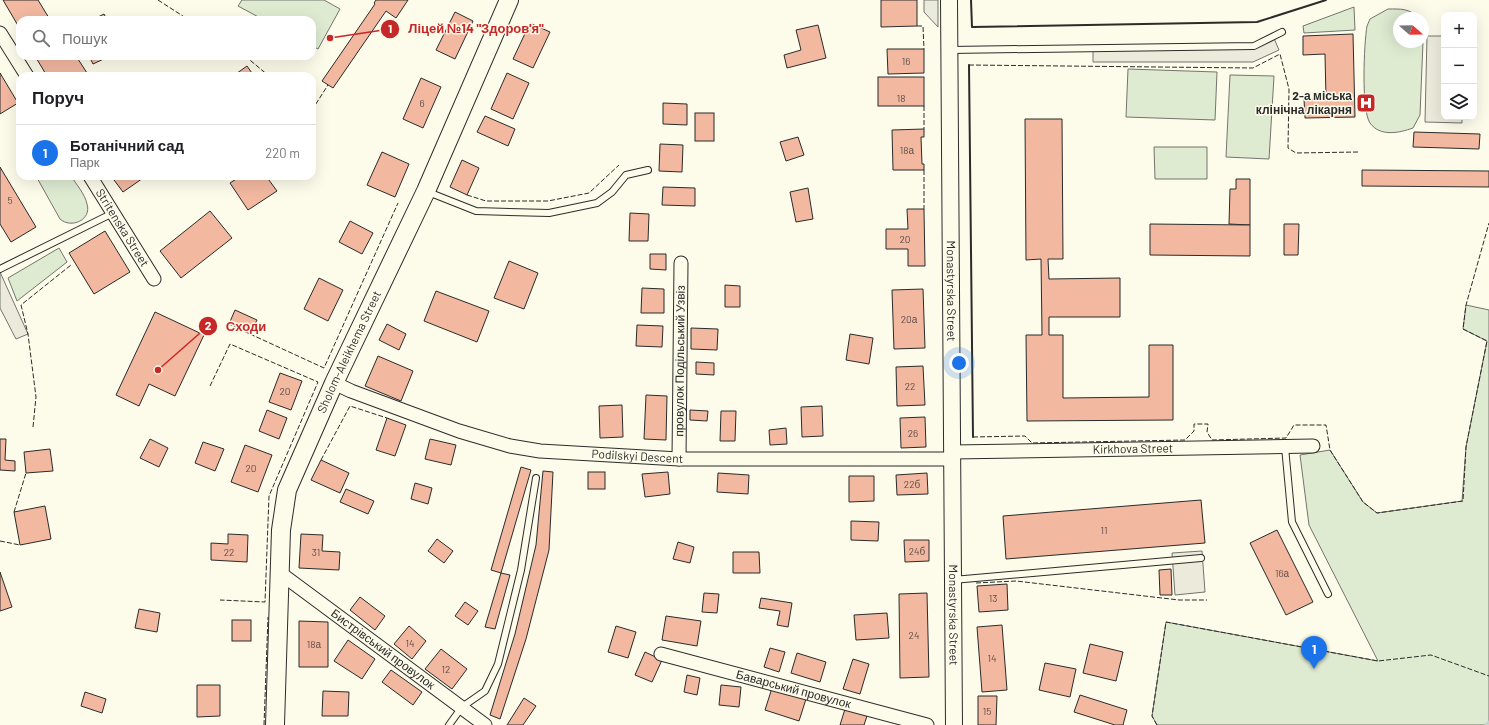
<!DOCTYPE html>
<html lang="uk">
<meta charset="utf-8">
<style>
:root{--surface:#fff;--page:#f2f2f2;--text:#202124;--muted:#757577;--line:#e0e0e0;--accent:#1a73e8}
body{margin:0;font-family:Barlow,sans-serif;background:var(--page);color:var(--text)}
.controls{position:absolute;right:12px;top:12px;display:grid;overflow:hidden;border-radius:8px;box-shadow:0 4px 16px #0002}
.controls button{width:36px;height:36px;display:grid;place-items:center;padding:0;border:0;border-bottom:1px solid var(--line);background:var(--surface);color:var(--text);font:20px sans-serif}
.compass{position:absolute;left:1393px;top:12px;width:36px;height:36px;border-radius:50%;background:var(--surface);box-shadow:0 4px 16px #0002;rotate:110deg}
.you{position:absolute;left:959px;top:363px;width:14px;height:14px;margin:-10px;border:3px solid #fff;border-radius:50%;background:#1a73e8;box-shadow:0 0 0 6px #1a73e833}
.badge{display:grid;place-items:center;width:26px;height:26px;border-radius:50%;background:var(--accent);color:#fff;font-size:13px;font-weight:700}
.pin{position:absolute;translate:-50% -33px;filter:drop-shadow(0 1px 2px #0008)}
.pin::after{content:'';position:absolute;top:21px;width:14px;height:12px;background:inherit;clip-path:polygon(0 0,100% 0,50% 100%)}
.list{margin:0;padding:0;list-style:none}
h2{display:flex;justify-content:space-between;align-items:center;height:52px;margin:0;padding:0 16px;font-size:17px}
h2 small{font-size:13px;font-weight:400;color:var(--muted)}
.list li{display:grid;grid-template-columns:26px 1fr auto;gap:12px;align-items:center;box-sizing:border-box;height:56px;padding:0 16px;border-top:1px solid var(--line)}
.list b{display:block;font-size:15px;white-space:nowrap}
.list p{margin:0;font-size:13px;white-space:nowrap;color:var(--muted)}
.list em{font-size:13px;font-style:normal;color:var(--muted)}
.icon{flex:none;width:22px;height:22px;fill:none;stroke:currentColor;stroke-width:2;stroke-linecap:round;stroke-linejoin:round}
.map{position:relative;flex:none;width:1489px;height:725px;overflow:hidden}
.search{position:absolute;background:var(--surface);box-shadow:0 4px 16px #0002;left:16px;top:16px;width:300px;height:44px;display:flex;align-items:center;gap:10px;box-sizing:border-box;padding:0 14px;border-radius:12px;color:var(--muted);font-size:15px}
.panel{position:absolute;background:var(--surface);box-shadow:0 4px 16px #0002;left:16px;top:72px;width:300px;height:108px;border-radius:12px}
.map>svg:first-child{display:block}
.green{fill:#deebd1;stroke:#74746e}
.parking{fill:#eceadb;stroke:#74746e}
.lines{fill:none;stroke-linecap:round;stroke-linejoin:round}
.stream{stroke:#c7d0d0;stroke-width:4.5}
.building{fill:#f2b8a0;stroke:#2b2b2b}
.service-casing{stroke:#2b2b2b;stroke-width:8}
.minor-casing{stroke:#2b2b2b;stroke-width:15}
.tertiary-casing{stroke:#2b2b2b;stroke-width:18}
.secondary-casing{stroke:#2b2b2b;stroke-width:20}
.service{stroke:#fdfbea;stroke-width:6}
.minor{stroke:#fdfbea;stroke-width:13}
.tertiary{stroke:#fdfbea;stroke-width:16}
.secondary{stroke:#fdfbea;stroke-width:18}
.fence{stroke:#2b2b2b;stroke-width:1;stroke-dasharray:5 2;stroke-linecap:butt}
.wall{stroke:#2b2b2b;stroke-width:2}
.labels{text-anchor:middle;stroke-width:3;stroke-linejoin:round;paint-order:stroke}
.number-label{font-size:10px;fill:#5d4e48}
.poi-label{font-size:12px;font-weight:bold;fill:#2b2b2b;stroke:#fdfbea;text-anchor:end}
.street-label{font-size:12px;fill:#2b2b2b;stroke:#fdfbea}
.leader{fill:none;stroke:#c62828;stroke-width:1.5}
.callout-dot{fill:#c62828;stroke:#fdfbea;stroke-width:1.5}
.mark-label{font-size:12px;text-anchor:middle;font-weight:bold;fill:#fff}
.callout-label{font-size:13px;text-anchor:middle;font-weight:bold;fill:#c62828;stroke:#fdfbea;stroke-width:3;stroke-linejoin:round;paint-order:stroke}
</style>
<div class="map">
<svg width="1489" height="725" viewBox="0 0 1489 725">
<rect width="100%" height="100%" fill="#fdfbea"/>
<g class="green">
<path d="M 242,0 L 324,0 L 340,9 L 318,49 L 312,46 L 312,20 L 264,20 L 238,6 Z"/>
<path d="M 1354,7 L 1355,30 L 1304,33 L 1303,26 Z"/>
<path d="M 1388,9 C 1400,9 1410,8 1418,18 L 1399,18 L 1399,42 L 1423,42 L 1420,115 L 1413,128 C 1399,133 1380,137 1370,123 C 1361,110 1364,43 1367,26 L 1370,19 Z"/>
<path d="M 1128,69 L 1217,72 L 1215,120 L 1126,117 Z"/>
<path d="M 1230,75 L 1274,76 L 1269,159 L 1226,157 Z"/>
<path d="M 1154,147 L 1207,147 L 1207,179 L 1155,179 Z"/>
<path d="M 36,176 L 71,176 C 76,184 85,194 87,204 C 92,220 71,229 60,219 Z"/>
<path d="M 59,248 L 67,262 L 17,301 L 8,278 Z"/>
<path d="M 1466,305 L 1489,310 L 1489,725 L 1157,725 L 1152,716 L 1166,622 L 1378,661 L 1309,525 L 1300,455 L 1330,450 L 1363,502 L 1377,513 L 1462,501 L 1466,447 L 1487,341 L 1463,329 Z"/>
</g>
<g class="parking">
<path d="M 924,0 L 938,0 L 938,27 L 924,12 Z"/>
<path d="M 1273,36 L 1279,50 L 1253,62 L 1093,62 L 1093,48 L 1254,46 Z"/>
<path d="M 1427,36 L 1444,36 L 1444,117 L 1462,117 L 1462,123 L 1425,122 Z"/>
<path d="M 0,272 L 28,334 L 16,339 L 0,308 Z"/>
<path d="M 1202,551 L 1205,592 L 1175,595 L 1172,553 Z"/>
</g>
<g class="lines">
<path class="stream" d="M 1487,725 L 1489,723"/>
</g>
<g class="building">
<path d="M 3,0 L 38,0 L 49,18 L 45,20 L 20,20 L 20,29 Z"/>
<path d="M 376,0 L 408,0 L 396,18 L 386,11 L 333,88 L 322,81 L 375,4 L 374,3 Z"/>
<path d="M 881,0 L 917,0 L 917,26 L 881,27 Z"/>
<path d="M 455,12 L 473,21 L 455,59 L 436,50 Z"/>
<path d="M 104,14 L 107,20 L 92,20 Z"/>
<path d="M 530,23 L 550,32 L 533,68 L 513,59 Z"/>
<path d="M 818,25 L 826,58 L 787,68 L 784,55 L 801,50 L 796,30 Z"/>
<path d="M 1353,34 L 1355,117 L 1305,118 L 1304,99 L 1326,99 L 1325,54 L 1303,55 L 1303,36 Z"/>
<path d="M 887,49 L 924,49 L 924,73 L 888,74 Z"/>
<path d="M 35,56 L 76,56 L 89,76 L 47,76 Z"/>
<path d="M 89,56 L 110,56 L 93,64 Z"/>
<path d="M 247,66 L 254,76 L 233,76 Z"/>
<path d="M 0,73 L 18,103 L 0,114 Z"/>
<path d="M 507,73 L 529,83 L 513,119 L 491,109 Z"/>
<rect x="878" y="77" width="46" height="29"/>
<path d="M 421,78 L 441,87 L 423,128 L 403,119 Z"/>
<path d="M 663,103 L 687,104 L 687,125 L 663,124 Z"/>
<rect x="695" y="113" width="19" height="28"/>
<path d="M 485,116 L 515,129 L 508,146 L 477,132 Z"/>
<path d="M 1025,119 L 1062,119 L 1063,259 L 1048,259 L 1049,279 L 1120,278 L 1120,317 L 1049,317 L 1049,335 L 1063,335 L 1063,398 L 1149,397 L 1149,345 L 1173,345 L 1173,420 L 1027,421 L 1026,335 L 1042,335 L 1041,259 L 1026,260 Z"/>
<path d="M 924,129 L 924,137 L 921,137 L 922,164 L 924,164 L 924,170 L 893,170 L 892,130 Z"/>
<path d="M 1414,132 L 1480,134 L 1479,149 L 1413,147 Z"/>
<path d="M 798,137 L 804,155 L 786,161 L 780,142 Z"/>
<path d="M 660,144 L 683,145 L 682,172 L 659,171 Z"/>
<path d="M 382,152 L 409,164 L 395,197 L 367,185 Z"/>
<path d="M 462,160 L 479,168 L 467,195 L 450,187 Z"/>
<path d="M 0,167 L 36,227 L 11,242 L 0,224 Z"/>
<path d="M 1362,170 L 1489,171 L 1489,187 L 1362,186 Z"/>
<path d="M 111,176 L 146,176 L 123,192 Z"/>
<path d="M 241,176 L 266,176 L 277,191 L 248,210 L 230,183 Z"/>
<path d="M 1236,179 L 1250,179 L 1250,225 L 1229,224 L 1230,189 L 1236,189 Z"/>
<path d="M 663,187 L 695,188 L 695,206 L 662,205 Z"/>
<path d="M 808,188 L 813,219 L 796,222 L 790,192 Z"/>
<path d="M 907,209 L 924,209 L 925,266 L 908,266 L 908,249 L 886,249 L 886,229 L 908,229 Z"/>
<path d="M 210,211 L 232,238 L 181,278 L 160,251 Z"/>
<path d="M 630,213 L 649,214 L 648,241 L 629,241 Z"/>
<path d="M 350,221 L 373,233 L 362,254 L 339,242 Z"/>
<path d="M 1150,224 L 1250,225 L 1250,256 L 1150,255 Z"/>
<path d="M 1284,224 L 1299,224 L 1298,255 L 1284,255 Z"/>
<path d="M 105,231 L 130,272 L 94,294 L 69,253 Z"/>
<path d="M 650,254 L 666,254 L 666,270 L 650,269 Z"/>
<path d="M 509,261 L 538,273 L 524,309 L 494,298 Z"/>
<path d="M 319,278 L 343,290 L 328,321 L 304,309 Z"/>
<path d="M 725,285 L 740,286 L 740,307 L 725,307 Z"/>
<path d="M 642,288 L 664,289 L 664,313 L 641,313 Z"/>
<path d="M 923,289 L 925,348 L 894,349 L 892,290 Z"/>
<path d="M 436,291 L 489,311 L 477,342 L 424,321 Z"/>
<path d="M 235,310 L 257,320 L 250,334 L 229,324 Z"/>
<path d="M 155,312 L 204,335 L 175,396 L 149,384 L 139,406 L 116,395 Z"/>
<path d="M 387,324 L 406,334 L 399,350 L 379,340 Z"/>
<path d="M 637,325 L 663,326 L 662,347 L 636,346 Z"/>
<path d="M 691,328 L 718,329 L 717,350 L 691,349 Z"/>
<path d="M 850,334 L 873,338 L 869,364 L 846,360 Z"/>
<path d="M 378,356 L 413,371 L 401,401 L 365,386 Z"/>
<path d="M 696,362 L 714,363 L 714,375 L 696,374 Z"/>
<path d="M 923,366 L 925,405 L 897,406 L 896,367 Z"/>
<path d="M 280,373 L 302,381 L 291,410 L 269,402 Z"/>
<path d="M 646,395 L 667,396 L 666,440 L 644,439 Z"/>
<path d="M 622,405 L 623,437 L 600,438 L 599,406 Z"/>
<path d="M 822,406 L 823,436 L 802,437 L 801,407 Z"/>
<path d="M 267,410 L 287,418 L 279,439 L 259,431 Z"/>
<path d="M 690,410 L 708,411 L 707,421 L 690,420 Z"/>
<path d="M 721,411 L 736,411 L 735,441 L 720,441 Z"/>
<path d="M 925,417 L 926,447 L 901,448 L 900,418 Z"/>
<path d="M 387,418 L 406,425 L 395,456 L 376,450 Z"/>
<path d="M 786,428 L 787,444 L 770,445 L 769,430 Z"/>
<path d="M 0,439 L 6,439 L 5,460 L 15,461 L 15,471 L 0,470 Z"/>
<path d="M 150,439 L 168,448 L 159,467 L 140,458 Z"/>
<path d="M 430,439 L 456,445 L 451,465 L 425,459 Z"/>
<path d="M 203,442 L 224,449 L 215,471 L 195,463 Z"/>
<path d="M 245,445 L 272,455 L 258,492 L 231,482 Z"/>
<path d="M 50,449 L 53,471 L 26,473 L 24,452 Z"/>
<path d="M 321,460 L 349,473 L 340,493 L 311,480 Z"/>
<path d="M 521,467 L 531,470 L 501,573 L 491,570 Z"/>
<path d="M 543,471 L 553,472 L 549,550 L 526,639 L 500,719 L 490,715 L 515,634 L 536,545 Z"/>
<rect x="588" y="472" width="17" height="17"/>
<path d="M 668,472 L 670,494 L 645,497 L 642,474 Z"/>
<path d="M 718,473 L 749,475 L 748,494 L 717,492 Z"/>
<path d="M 927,473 L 928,494 L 897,495 L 896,475 Z"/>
<path d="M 849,476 L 874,476 L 874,501 L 849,502 Z"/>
<path d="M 415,483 L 432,488 L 428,504 L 411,499 Z"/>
<path d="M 346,489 L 374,501 L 368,514 L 340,502 Z"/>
<path d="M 1201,500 L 1205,543 L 1006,559 L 1003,516 Z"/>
<path d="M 45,506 L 51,539 L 20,545 L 14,512 Z"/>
<path d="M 851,521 L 879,522 L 878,541 L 851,540 Z"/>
<path d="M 1277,530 L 1313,602 L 1286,615 L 1250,543 Z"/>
<path d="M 228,534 L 248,535 L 247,562 L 211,560 L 211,543 L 228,544 Z"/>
<path d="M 301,534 L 323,535 L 322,551 L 340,552 L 339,570 L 299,568 Z"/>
<path d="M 437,539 L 453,551 L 444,563 L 428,551 Z"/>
<path d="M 904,540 L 929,540 L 929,561 L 905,562 Z"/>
<path d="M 678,542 L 694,547 L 690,563 L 673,559 Z"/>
<path d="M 733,552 L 759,552 L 760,573 L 733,573 Z"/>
<path d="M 1171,569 L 1172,595 L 1160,595 L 1159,570 Z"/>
<path d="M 0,572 L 12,607 L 0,611 Z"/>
<path d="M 501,573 L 510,575 L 495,629 L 485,627 Z"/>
<path d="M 1007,584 L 1008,610 L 979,612 L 977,586 Z"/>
<path d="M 704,593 L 719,594 L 717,613 L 702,612 Z"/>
<path d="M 927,593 L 929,677 L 900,678 L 899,594 Z"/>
<path d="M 360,597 L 385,616 L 375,630 L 350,610 Z"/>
<path d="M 761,598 L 792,603 L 788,627 L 777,625 L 780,611 L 759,608 Z"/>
<path d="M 465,602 L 478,611 L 468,625 L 455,616 Z"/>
<path d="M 139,609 L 160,613 L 157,632 L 135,628 Z"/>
<path d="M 887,613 L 889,638 L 856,640 L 854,615 Z"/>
<path d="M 666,616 L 701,621 L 697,646 L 662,640 Z"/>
<rect x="232" y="620" width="19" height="21"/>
<path d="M 299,621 L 328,622 L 328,667 L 299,667 Z"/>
<path d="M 1002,625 L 1007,690 L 982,692 L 977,627 Z"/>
<path d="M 409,626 L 426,641 L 412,659 L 394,644 Z"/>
<path d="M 616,626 L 636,632 L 628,658 L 608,652 Z"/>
<path d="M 348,640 L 375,659 L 362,679 L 334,661 Z"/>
<path d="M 1090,644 L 1123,652 L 1116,681 L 1083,673 Z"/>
<path d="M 770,648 L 785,652 L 779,672 L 764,667 Z"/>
<path d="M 441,649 L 467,669 L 452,689 L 425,669 Z"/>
<path d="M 645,652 L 662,660 L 652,682 L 635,675 Z"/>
<path d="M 797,653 L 826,662 L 820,682 L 791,673 Z"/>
<path d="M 853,659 L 869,664 L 860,694 L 843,689 Z"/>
<path d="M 1045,663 L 1076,669 L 1070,697 L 1039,690 Z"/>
<path d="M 391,670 L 422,692 L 413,705 L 382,682 Z"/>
<path d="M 687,675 L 700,678 L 697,695 L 684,692 Z"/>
<path d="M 197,685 L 220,685 L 220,716 L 197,717 Z"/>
<path d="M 721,685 L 741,687 L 739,707 L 719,705 Z"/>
<path d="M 772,688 L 806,699 L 799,721 L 765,710 Z"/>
<path d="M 323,691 L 349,692 L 348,716 L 322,716 Z"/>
<path d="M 85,692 L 106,699 L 102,713 L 81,706 Z"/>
<path d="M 1080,695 L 1127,710 L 1123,725 L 1115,725 L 1074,712 Z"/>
<path d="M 978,696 L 997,696 L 996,725 L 978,725 Z"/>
<path d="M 524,698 L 536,706 L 523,725 L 507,725 Z"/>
<path d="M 845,709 L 867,716 L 864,725 L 840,725 Z"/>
</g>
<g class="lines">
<g class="service-casing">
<g id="service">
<path d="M 950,50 L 1254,46 L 1282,32"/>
<path d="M 428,192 L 476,211 L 549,213 L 597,203 L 612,192 L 626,175 L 648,170"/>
<path d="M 0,269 L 113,213"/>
<path d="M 1285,447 L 1292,522 L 1328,594"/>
<path d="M 953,580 L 1201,558"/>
<path d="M 449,725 L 462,707 L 485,691 L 498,664 L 521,570 L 536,478"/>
</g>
</g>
<g class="minor-casing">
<g id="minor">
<path d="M 0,33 L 27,76"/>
<path id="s1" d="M 90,176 L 154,279"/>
<path id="s2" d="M 334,383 L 351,391 L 459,431 L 510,446 L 540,451 L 679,459 L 953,459"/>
<path id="s3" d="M 952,452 L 1313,446"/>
<path id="s4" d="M 679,459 L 681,263"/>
<path id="s5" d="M 280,573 L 485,725"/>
<path id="s6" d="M 661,654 L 927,725"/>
</g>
</g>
<g class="tertiary-casing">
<g id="tertiary">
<path id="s7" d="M 949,0 L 954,725"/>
</g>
</g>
<g class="secondary-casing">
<g id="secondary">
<path id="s8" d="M 275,725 L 281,530 L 287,490 L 334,383 L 426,191 L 509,0"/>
</g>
</g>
<use href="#service" class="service"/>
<use href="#minor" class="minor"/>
<use href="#tertiary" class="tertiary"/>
<use href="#secondary" class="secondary"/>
<g class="fence">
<path d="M 158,0 L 189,20"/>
<path d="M 917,26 L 923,26 L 924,49"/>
<path d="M 245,56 L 269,76"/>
<path d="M 969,65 L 1253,68 L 1280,54 L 1289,89 L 1288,148 L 1296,153 L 1358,152"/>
<path d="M 924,106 L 924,129"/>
<path d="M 312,110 L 328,85"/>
<path d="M 924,170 L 924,209"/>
<path d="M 467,195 L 486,201 L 548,201 L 589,193 L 619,165"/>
<path d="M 250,334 L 324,368 L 398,203"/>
<path d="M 210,386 L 230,344 L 318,382 L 269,496 L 265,602 L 220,600"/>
<path d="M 33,427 L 36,397 L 28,334 L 21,305 L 71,265"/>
<path d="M 973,437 L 1025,436 L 1032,443 L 1185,440 L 1194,431 L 1194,424 L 1208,424 L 1207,432 L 1212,440 L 1286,438 L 1294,425 L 1326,425 L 1330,450 L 1363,502 L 1377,513 L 1463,501 L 1466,447 L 1487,341 L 1463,329 L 1466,305 L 1489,223"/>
<path d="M 321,460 L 350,406 L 387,418"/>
<path d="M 14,512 L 26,473"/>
<path d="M 0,541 L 20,545"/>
<path d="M 976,583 L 1016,581 L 1179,600 L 1207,600"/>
<path d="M 264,725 L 268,617"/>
<path d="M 1157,725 L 1152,716 L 1166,622 L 1378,661 L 1431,655 L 1489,676"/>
</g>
<g class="wall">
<path d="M 971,0 L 972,27 L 1257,22 L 1326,0"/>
<path d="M 969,65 L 973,437"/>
</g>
</g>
<defs>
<g id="hospital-square" transform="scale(1)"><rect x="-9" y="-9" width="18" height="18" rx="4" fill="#c62828" stroke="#fdfbea"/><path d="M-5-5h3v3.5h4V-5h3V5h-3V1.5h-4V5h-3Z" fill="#fff"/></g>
</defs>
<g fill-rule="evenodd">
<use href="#hospital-square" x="1366" y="103"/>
</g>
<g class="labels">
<g class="number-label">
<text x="906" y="65">16</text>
<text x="901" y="102">18</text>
<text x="422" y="107">6</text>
<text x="907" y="154">18а</text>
<text x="10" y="204">5</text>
<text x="905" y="243">20</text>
<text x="909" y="323">20а</text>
<text x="910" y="390">22</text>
<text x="285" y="395">20</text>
<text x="913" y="437">26</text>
<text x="251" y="472">20</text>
<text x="912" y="488">22б</text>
<text x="1104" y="534">11</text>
<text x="917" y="555">24б</text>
<text x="229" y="556">22</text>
<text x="316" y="556">31</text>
<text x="1282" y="577">16а</text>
<text x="993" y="602">13</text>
<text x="914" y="639">24</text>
<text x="410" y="647">14</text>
<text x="314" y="648">18а</text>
<text x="992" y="662">14</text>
<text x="446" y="673">12</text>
<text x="987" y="715">15</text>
</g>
<g class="poi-label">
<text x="1352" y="100">2-а міська<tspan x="1352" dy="14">клінічна лікарня</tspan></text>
</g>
<g class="street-label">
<text dy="4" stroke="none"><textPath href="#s1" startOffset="61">Stritenska Street</textPath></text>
<text dy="4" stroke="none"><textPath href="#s7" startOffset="291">Monastyrska Street</textPath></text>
<text dy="4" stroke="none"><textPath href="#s8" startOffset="387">Sholom-Aleikhema Street</textPath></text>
<text dy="4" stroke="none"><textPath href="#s4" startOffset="98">провулок Подільський Узвіз</textPath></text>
<text dy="4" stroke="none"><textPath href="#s3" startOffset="181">Kirkhova Street</textPath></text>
<text dy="4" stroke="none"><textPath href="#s2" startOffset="315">Podilskyi Descent</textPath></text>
<text dy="4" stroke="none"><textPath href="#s7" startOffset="615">Monastyrska Street</textPath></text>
<text dy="4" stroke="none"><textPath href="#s5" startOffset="128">Бистрівський провулок</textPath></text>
<text dy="4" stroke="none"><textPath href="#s6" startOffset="137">Баварський провулок</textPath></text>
</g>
</g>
<path class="leader" d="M330 38L390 29M158 370L208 326"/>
<g class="callout-dot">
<circle cx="330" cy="38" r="4"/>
<circle cx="158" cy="370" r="4"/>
<circle cx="390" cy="29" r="10"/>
<circle cx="208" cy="326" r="10"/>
</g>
<g class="mark-label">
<text x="390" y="33">1</text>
<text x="208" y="330">2</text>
</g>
<g class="callout-label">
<text x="476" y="33">Ліцей №14 "Здоров'я"</text>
<text x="246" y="331">Сходи</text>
</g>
</svg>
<div class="controls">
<button>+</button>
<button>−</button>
<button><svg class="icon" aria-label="layers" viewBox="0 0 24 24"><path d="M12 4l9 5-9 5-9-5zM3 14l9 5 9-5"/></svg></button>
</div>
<svg class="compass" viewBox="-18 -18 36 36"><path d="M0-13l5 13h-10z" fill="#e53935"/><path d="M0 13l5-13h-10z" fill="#757577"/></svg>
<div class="you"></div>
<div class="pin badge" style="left:1314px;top:669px">1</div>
<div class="search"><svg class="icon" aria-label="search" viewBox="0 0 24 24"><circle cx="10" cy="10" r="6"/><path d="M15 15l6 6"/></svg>Пошук</div>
<section class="panel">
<h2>Поруч<small></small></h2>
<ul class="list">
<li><span class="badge">1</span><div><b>Ботанічний сад</b><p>Парк</p></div><em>220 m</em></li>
</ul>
</section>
</div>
